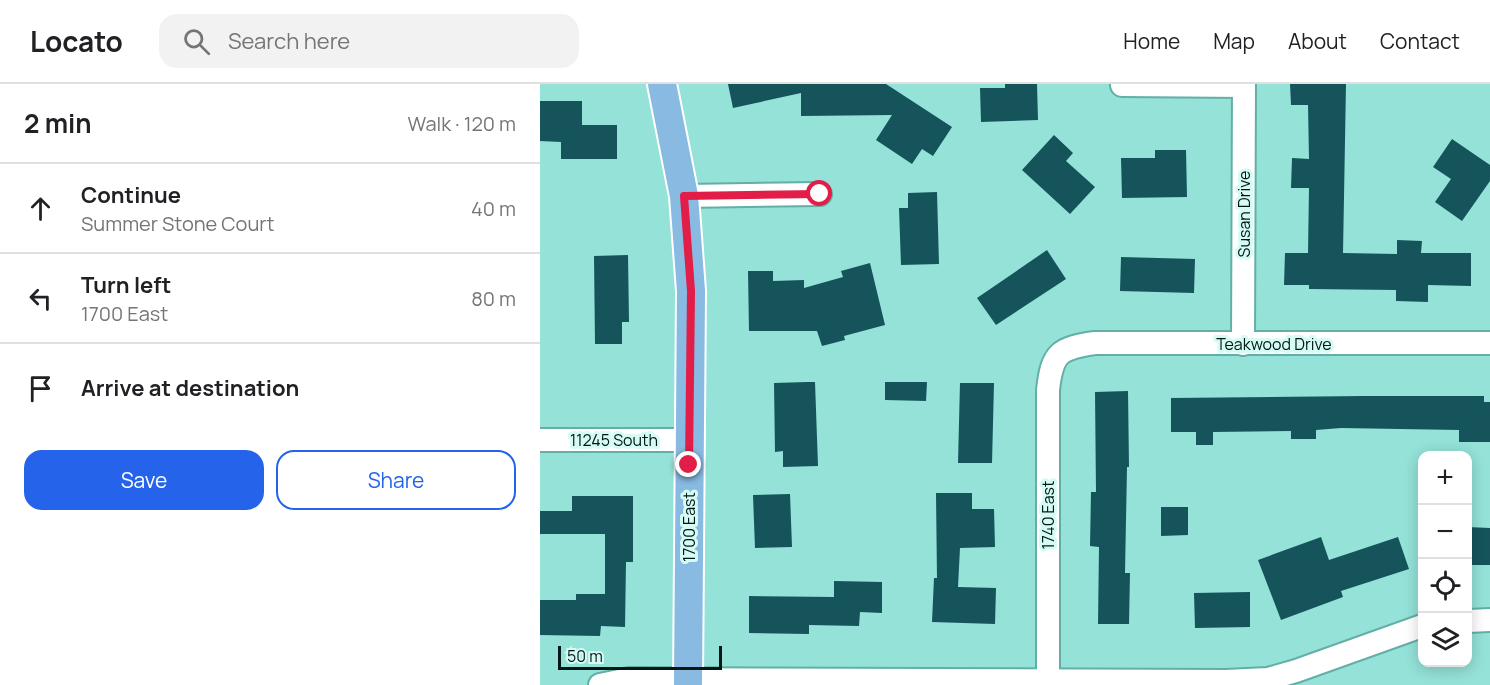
<!DOCTYPE html>
<meta charset="utf-8">
<style>
:root{--surface:#fff;--page:#f2f2f2;--text:#202124;--muted:#757577;--line:#e0e0e0;--accent:#2563eb}
body{margin:0;font-family:Manrope,sans-serif;background:var(--page);color:var(--text)}
.controls{position:absolute;right:18px;bottom:18px;display:grid;overflow:hidden;border-radius:12px;box-shadow:0 3px 15px #0003}
.controls button{width:54px;height:54px;display:grid;place-items:center;padding:0;border:0;border-bottom:2px solid var(--line);background:var(--surface);color:var(--text);font:30px sans-serif}
.scale{position:absolute;left:18px;bottom:15px;width:164px;box-sizing:border-box;padding-left:6px;border:3px solid #011715;border-top:0;font-size:16px;line-height:21px;white-space:nowrap;color:#011715;-webkit-text-stroke:4px #d6fbf5;paint-order:stroke}
.stop{position:absolute;width:18px;height:18px;margin:-14px;border:4px solid #e11d48;border-radius:50%;background:#fff}
.stop.end{background:#e11d48;border-color:#fff;box-shadow:0 2px 6px #0008}
.list{margin:0;padding:0;list-style:none}
h2{display:flex;justify-content:space-between;align-items:center;height:78px;margin:0;padding:0 24px;font-size:26px}
h2 small{font-size:20px;font-weight:400;color:var(--muted)}
.list li{display:grid;grid-template-columns:39px 1fr auto;gap:18px;align-items:center;box-sizing:border-box;height:90px;padding:0 24px;border-top:2px solid var(--line)}
.list b{display:block;font-size:22px;white-space:nowrap}
.list p{margin:0;font-size:20px;white-space:nowrap;color:var(--muted)}
.list em{font-size:20px;font-style:normal;color:var(--muted)}
.actions{display:flex;gap:12px;padding:18px 24px}
.actions a{flex:1;padding:14px 0;border:2px solid var(--accent);border-radius:18px;text-align:center;font-size:21px;color:var(--accent)}
.actions .main{background:var(--accent);color:#fff}
.icon{flex:none;width:33px;height:33px;fill:none;stroke:currentColor;stroke-width:2;stroke-linecap:round;stroke-linejoin:round}
.map{position:relative;flex:none;width:950px;height:601px;overflow:hidden}
header{display:flex;align-items:center;gap:36px;box-sizing:border-box;height:84px;padding:0 30px;background:var(--surface);border-bottom:2px solid var(--line)}
header strong{font-size:28px}
nav{display:flex;gap:33px;margin-inline-start:auto;font-size:21px}
.search{width:420px;height:54px;background:var(--page);display:flex;align-items:center;gap:15px;box-sizing:border-box;padding:0 21px;border-radius:18px;color:var(--muted);font-size:22px}
main{display:flex}
aside{flex:1;background:var(--surface)}
.map>svg:first-child{display:block}
.building{fill:#15545b}
.lines{fill:none;stroke-linecap:round;stroke-linejoin:round}
.minor-casing{stroke:#63afa7;stroke-width:26}
.major-casing{stroke:#fff;stroke-width:32}
.minor{stroke:#fff;stroke-width:22}
.major{stroke:#88bae2;stroke-width:28}
.route{stroke:#e11d48;stroke-width:8}
.labels{text-anchor:middle;stroke-width:6;stroke-linejoin:round;paint-order:stroke}
.street-label{font-size:16px;fill:#011715;stroke:#d6fbf5}
</style>
<header>
<strong>Locato</strong>
<div class="search"><svg class="icon" aria-label="search" viewBox="0 0 24 24"><circle cx="10" cy="10" r="6"/><path d="M15 15l6 6"/></svg>Search here</div>
<nav><a>Home</a><a>Map</a><a>About</a><a>Contact</a></nav>
</header>
<main>
<aside>
<h2>2 min<small>Walk · 120 m</small></h2>
<ul class="list">
<li><svg class="icon" aria-label="ahead" viewBox="0 0 24 24"><path d="M12 20V5M6 11l6-6 6 6"/></svg><div><b>Continue</b><p>Summer Stone Court</p></div><em>40 m</em></li>
<li><svg class="icon" aria-label="left" viewBox="0 0 24 24"><path d="M17 20v-9H6M10 6l-5 5 5 5"/></svg><div><b>Turn left</b><p>1700 East</p></div><em>80 m</em></li>
<li><svg class="icon" aria-label="arrive" viewBox="0 0 24 24"><path d="M6 21V4h12l-3 4 3 4H6"/></svg><div><b>Arrive at destination</b></div></li>
</ul>
<div class="actions"><a class="main">Save</a><a>Share</a></div>
</aside>
<div class="map">
<svg width="950" height="601" viewBox="0 0 950 601">
<rect width="100%" height="100%" fill="#94e2d8"/>
<g class="building">
<path d="M 188,0 L 346,0 L 412,43 L 393,72 L 382,65 L 372,80 L 336,56 L 352,31 L 261,32 L 261,9 L 193,24 Z"/>
<path d="M 465,0 L 497,0 L 498,36 L 441,38 L 440,4 L 465,4 Z"/>
<path d="M 750,0 L 806,0 L 803,169 L 857,170 L 857,156 L 882,157 L 881,169 L 931,169 L 931,202 L 888,201 L 888,218 L 856,217 L 856,206 L 769,205 L 769,201 L 744,201 L 745,169 L 768,169 L 769,104 L 751,104 L 752,74 L 769,75 L 768,21 L 751,21 Z"/>
<path d="M 0,17 L 42,17 L 42,41 L 77,41 L 77,75 L 21,75 L 21,58 L 0,57 Z"/>
<path d="M 514,51 L 533,69 L 526,77 L 555,103 L 530,130 L 482,86 Z"/>
<path d="M 912,55 L 950,81 L 950,97 L 922,137 L 895,118 L 911,95 L 893,83 Z"/>
<path d="M 615,66 L 646,66 L 647,113 L 582,114 L 581,74 L 615,74 Z"/>
<path d="M 397,108 L 399,180 L 361,181 L 359,124 L 368,124 L 368,109 Z"/>
<path d="M 507,166 L 526,195 L 456,241 L 437,214 Z"/>
<path d="M 88,171 L 89,238 L 82,238 L 82,260 L 55,260 L 54,172 Z"/>
<path d="M 581,173 L 655,175 L 654,209 L 580,207 Z"/>
<path d="M 330,179 L 345,241 L 304,252 L 305,256 L 282,262 L 277,247 L 209,247 L 208,187 L 233,187 L 233,197 L 264,196 L 264,204 L 303,193 L 301,187 Z"/>
<path d="M 267,298 L 275,298 L 278,382 L 243,383 L 243,367 L 235,368 L 234,299 Z"/>
<path d="M 345,298 L 387,298 L 386,317 L 345,316 Z"/>
<path d="M 420,299 L 454,299 L 452,379 L 418,379 Z"/>
<path d="M 588,307 L 589,383 L 587,383 L 585,489 L 590,489 L 589,540 L 558,540 L 559,463 L 550,462 L 551,408 L 556,408 L 555,308 Z"/>
<path d="M 824,312 L 944,312 L 944,318 L 950,318 L 950,358 L 919,358 L 919,346 L 801,344 L 776,346 L 776,355 L 751,355 L 751,347 L 673,348 L 673,361 L 656,361 L 656,348 L 631,348 L 631,314 Z"/>
<path d="M 396,409 L 432,409 L 432,425 L 454,425 L 455,463 L 420,464 L 418,503 L 456,504 L 455,540 L 392,538 L 394,494 L 397,494 Z"/>
<path d="M 250,410 L 252,463 L 215,464 L 213,411 Z"/>
<path d="M 32,412 L 93,412 L 93,478 L 86,478 L 85,543 L 61,542 L 60,552 L 0,551 L 0,516 L 36,516 L 36,510 L 65,510 L 65,450 L 0,450 L 0,427 L 32,427 Z"/>
<path d="M 621,423 L 648,423 L 648,451 L 621,452 Z"/>
<path d="M 927,443 L 950,444 L 950,481 L 927,481 Z"/>
<path d="M 781,453 L 789,476 L 858,453 L 869,485 L 801,507 L 803,513 L 741,536 L 718,476 Z"/>
<path d="M 294,497 L 342,498 L 342,529 L 320,528 L 319,542 L 269,541 L 269,550 L 209,549 L 209,512 L 294,513 Z"/>
<path d="M 710,508 L 710,543 L 655,544 L 654,509 Z"/>
</g>
<g class="lines">
<g class="minor-casing">
<g id="minor">
<path d="M 582,1 L 704,2"/>
<path d="M 144,112 L 280,110"/>
<path d="M 703,260 L 704,0"/>
<path d="M 0,356 L 148,356"/>
<path d="M 928,537 L 950,536"/>
<path d="M 508,597 L 508,306 C 512,269 519,264 555,259 L 950,259"/>
<path d="M 60,601 L 89,595 L 686,597 L 728,595 L 756,587 L 882,542"/>
</g>
</g>
<g class="major-casing">
<path id="major" d="M 122,0 L 144,112 L 151,207 L 148,601"/>
</g>
<use href="#minor" class="minor"/>
<use href="#major" class="major"/>
</g>
<g class="lines">
<path class="route" d="M 149,381 L 151,207 L 144,112 L 280,110"/>
</g>
<g class="labels">
<g class="street-label">
<text transform="translate(704 130) rotate(-90)" y="6">Susan Drive</text>
<text x="734" y="266">Teakwood Drive</text>
<text x="74" y="362">11245 South</text>
<text transform="translate(508 431) rotate(-90)" y="6">1740 East</text>
<text transform="translate(149 443) rotate(-90)" y="6">1700 East</text>
</g>
</g>
</svg>
<div class="controls">
<button>+</button>
<button>−</button>
<button><svg class="icon" aria-label="locate" viewBox="0 0 24 24"><circle cx="12" cy="12" r="6"/><path d="M12 2v4M12 18v4M2 12h4M18 12h4"/></svg></button>
<button><svg class="icon" aria-label="layers" viewBox="0 0 24 24"><path d="M12 4l9 5-9 5-9-5zM3 14l9 5 9-5"/></svg></button>
</div>
<div class="scale">50 m</div>
<div class="stop" style="left:280px;top:110px"></div>
<div class="stop end" style="left:149px;top:381px"></div>
</div>
</main>
